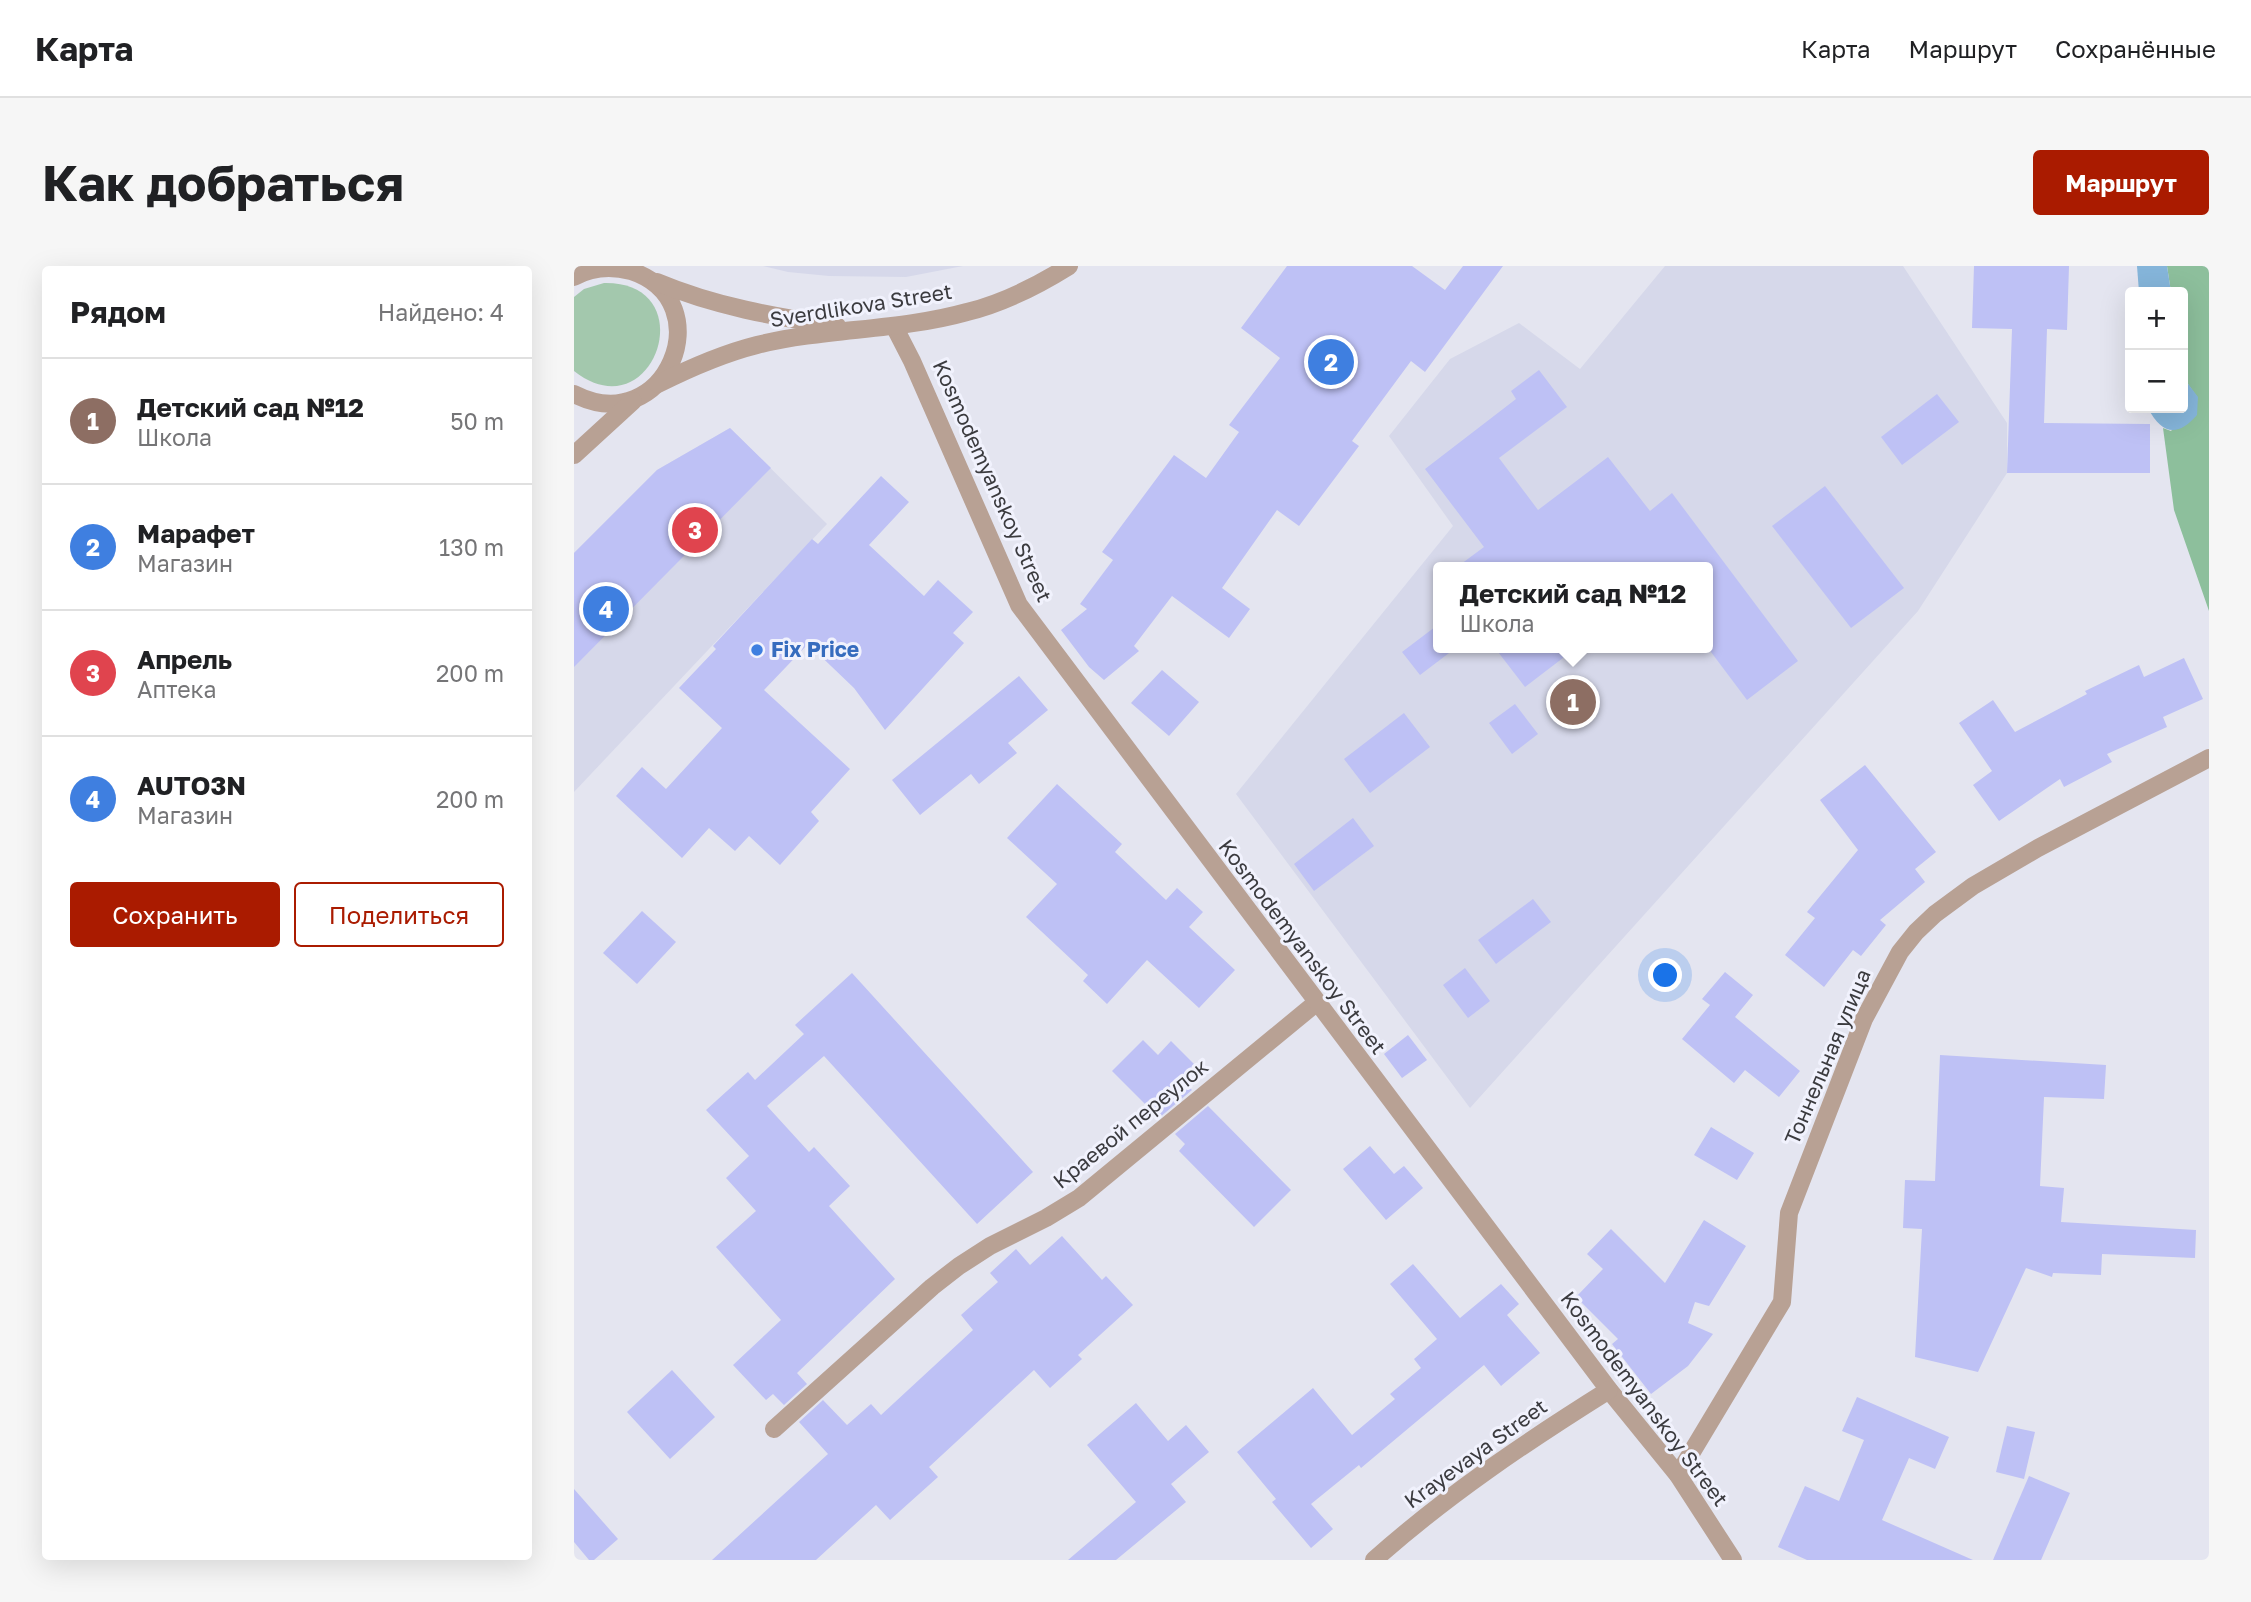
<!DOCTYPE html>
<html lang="ru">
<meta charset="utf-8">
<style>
:root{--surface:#fff;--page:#f6f6f6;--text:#202124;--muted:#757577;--line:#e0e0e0;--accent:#aa1b00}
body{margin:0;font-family:"Golos Text",sans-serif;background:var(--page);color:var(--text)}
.controls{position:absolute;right:21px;top:21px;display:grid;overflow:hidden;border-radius:7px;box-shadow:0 7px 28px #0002}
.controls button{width:63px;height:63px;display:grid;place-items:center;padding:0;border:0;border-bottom:2px solid var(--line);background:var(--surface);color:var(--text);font:35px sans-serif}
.you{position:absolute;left:1092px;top:710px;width:24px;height:24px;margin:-18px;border:5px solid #fff;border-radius:50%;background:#1a73e8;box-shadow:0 0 0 10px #1a73e833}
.badge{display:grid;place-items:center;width:46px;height:46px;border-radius:50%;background:var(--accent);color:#fff;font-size:23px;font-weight:700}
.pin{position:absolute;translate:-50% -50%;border:4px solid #fff;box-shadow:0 2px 7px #0006}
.popup{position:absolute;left:859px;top:296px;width:280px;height:91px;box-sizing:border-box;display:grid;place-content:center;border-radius:7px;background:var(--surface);filter:drop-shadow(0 2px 5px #0005);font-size:23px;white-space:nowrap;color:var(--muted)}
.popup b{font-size:26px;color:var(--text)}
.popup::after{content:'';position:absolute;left:50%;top:100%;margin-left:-14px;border:14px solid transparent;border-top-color:var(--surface)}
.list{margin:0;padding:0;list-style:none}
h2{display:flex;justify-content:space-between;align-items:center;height:91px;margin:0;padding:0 28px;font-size:30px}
h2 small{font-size:23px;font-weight:400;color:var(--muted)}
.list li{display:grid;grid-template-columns:46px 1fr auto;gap:21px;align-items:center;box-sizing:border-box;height:126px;padding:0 28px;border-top:2px solid var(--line)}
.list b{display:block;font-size:26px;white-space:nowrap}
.list p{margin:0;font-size:23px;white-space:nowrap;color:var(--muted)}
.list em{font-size:23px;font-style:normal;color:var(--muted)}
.actions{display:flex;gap:14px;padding:21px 28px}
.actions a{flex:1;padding:16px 0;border:2px solid var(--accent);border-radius:7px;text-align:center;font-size:24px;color:var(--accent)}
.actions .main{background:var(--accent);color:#fff}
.map{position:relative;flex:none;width:1635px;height:1294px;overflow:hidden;border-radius:7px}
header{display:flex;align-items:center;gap:42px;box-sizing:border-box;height:98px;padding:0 35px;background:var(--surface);border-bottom:2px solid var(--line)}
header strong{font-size:33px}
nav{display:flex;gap:38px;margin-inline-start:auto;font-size:24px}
.intro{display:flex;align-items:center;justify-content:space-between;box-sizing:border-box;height:168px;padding:0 42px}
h1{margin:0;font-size:49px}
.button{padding:18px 32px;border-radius:7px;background:var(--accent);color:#fff;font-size:24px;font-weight:700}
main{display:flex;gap:42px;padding:0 42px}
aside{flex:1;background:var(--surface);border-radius:7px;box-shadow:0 7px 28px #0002}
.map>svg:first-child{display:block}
.built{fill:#d6d8ea;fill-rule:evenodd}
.green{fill:#a3c8ad}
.forest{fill:#8dbf9c}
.water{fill:#85b5da}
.building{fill:#bec1f5}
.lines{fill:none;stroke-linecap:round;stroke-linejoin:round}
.service{stroke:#b8a194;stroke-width:18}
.minor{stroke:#b8a194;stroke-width:18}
.tertiary{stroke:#b8a194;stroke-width:18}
.shop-dot{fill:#3f7fe0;stroke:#f1f2fd;stroke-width:2.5}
.labels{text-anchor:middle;stroke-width:6;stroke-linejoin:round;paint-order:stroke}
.street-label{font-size:21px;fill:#3b3b3f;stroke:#f1f2fd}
.shop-label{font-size:21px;font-weight:bold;fill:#366cbe;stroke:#f1f2fd;text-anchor:start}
</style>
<header>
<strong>Карта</strong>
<nav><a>Карта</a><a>Маршрут</a><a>Сохранённые</a></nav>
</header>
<div class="intro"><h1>Как добраться</h1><a class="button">Маршрут</a></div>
<main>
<aside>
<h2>Рядом<small>Найдено: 4</small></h2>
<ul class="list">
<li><span class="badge" style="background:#8d6e63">1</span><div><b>Детский сад №12</b><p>Школа</p></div><em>50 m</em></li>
<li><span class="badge" style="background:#3f7fe0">2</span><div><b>Марафет</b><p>Магазин</p></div><em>130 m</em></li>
<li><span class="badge" style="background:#e0444e">3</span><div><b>Апрель</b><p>Аптека</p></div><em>200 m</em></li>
<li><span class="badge" style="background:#3f7fe0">4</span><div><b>AUTO3N</b><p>Магазин</p></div><em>200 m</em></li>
</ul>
<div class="actions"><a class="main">Сохранить</a><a>Поделиться</a></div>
</aside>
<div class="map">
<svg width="1635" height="1294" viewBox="0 0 1635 1294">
<rect width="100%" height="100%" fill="#e4e5f0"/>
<g class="built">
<path d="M 189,0 L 389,0 L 332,11 L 255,10 L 214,6 Z"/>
<path d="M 1091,0 L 1329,0 L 1433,157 L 1433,207 L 1344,345 L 896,842 L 662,528 L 879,260 L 815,170 L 876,93 L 945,57 L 1006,103 ZM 864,301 L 1134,301 L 1134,382 L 864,382 Z"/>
<path d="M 156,162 L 253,258 L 0,526 L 0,287 L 83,204 Z"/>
</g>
<path class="green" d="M 30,17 C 131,15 80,168 0,105 L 0,31 L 10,23 Z"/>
<path class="forest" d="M 1593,0 L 1635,0 L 1635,345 L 1600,244 L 1589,162 L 1597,165 L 1623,131 L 1609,111 L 1609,26 L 1597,26 Z"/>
<g class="water">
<path d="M 1563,0 L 1593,0 L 1597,26 L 1565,26 Z"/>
<path d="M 1609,111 L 1624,131 L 1623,149 C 1604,171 1588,169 1574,142 L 1609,142 Z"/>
</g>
<g class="building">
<path d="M 713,0 L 838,0 L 871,24 L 889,0 L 929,0 L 851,106 L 837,95 L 778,175 L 785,180 L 725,260 L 703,244 L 648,322 L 676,343 L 655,372 L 598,330 L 560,380 L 565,385 L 530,414 L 515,401 L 487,364 L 513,343 L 506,338 L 539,294 L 528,286 L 600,189 L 632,212 L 665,166 L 655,159 L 706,92 L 667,62 Z"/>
<path d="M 1400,0 L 1495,0 L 1493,64 L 1473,63 L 1470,157 L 1576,158 L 1576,207 L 1433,207 L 1438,63 L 1398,62 Z"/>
<path d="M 965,104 L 993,141 L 925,192 L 964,244 L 1034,191 L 1076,245 L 1098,227 L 1224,395 L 1173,434 L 1134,382 L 1134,301 L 883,301 L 910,281 L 851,203 L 942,133 L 937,125 Z"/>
<path d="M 1363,128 L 1385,156 L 1328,199 L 1307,171 Z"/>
<path d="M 156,162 L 197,202 L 0,401 L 0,287 L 83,204 Z"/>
<path d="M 307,210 L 335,236 L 295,279 L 350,330 L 364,314 L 399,346 L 379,367 L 390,377 L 311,464 L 280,422 L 234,378 L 190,424 L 276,503 L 237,546 L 245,555 L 206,599 L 175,570 L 161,585 L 135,562 L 108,592 L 42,530 L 68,501 L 92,523 L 148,462 L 105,422 L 142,383 L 139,380 L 238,273 L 244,278 Z"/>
<path d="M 1251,220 L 1330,322 L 1277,362 L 1198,260 Z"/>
<path d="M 861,361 L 864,364 L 864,382 L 877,382 L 879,384 L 846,409 L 828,386 Z"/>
<path d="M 921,382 L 1002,382 L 951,421 Z"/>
<path d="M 1610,392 L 1629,433 L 1589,451 L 1593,461 L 1533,488 L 1538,496 L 1490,521 L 1486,513 L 1425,555 L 1399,519 L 1418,505 L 1385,457 L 1419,434 L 1441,466 L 1513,428 L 1511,425 L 1565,399 L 1570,411 Z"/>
<path d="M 588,404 L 625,436 L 595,470 L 557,437 Z"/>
<path d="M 445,410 L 474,444 L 434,477 L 443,487 L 405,518 L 397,508 L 346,549 L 318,514 Z"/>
<path d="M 941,438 L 964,468 L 938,488 L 915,457 Z"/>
<path d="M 830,447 L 856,481 L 796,527 L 770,493 Z"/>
<path d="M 1291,499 L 1362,586 L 1341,603 L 1351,616 L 1306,654 L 1312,659 L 1287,690 L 1279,684 L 1250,721 L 1211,689 L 1241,652 L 1233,646 L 1284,584 L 1246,534 Z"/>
<path d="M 483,518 L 548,578 L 541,586 L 592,634 L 603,622 L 629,646 L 615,661 L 661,704 L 625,742 L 573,694 L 533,738 L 509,715 L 514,709 L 452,651 L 483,618 L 433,572 Z"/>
<path d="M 779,552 L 800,580 L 740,625 L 720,598 Z"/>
<path d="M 959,633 L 977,656 L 922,698 L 904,674 Z"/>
<path d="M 68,645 L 102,676 L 63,718 L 29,687 Z"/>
<path d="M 891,702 L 916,735 L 894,752 L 869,719 Z"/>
<path d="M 1151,706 L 1179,729 L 1161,751 L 1226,805 L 1205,831 L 1171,804 L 1160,817 L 1108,773 L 1136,739 L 1128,733 Z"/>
<path d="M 278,707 L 459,906 L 403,958 L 250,790 L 193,840 L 235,886 L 240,881 L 276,920 L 255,940 L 321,1013 L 223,1107 L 233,1118 L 210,1139 L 199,1128 L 192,1134 L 159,1099 L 207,1054 L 142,981 L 182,945 L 152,912 L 175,890 L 132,844 L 174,806 L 181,814 L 230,768 L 221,759 Z"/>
<path d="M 834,769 L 853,794 L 828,812 L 810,788 Z"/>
<path d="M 569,774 L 584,789 L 597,775 L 623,801 L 609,815 L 618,824 L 585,852 L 538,805 Z"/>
<path d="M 1366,789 L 1532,799 L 1530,833 L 1470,831 L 1466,920 L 1490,922 L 1487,956 L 1622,964 L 1621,992 L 1528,988 L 1527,1009 L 1479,1007 L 1478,1011 L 1452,1002 L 1404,1106 L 1341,1091 L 1348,963 L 1329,962 L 1331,914 L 1361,915 Z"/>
<path d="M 634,840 L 717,924 L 680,961 L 605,885 L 611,878 L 601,868 Z"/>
<path d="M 1137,861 L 1180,887 L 1163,914 L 1120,889 Z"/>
<path d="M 796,880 L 820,908 L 830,900 L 849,922 L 812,954 L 769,903 Z"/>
<path d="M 1130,954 L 1172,980 L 1135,1040 L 1121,1036 L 1114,1057 L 1139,1068 L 1114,1100 L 1077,1128 L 1038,1078 L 1044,1073 L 1002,1031 L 1029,1003 L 1013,988 L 1037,963 L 1091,1017 Z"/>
<path d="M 488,970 L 528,1014 L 532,1010 L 559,1039 L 504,1089 L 508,1093 L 476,1122 L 460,1104 L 355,1201 L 364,1211 L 316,1254 L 302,1239 L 242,1294 L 138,1294 L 254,1188 L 225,1156 L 249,1134 L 273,1159 L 297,1138 L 307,1149 L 399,1064 L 387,1049 L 424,1016 L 416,1007 L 442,983 L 456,999 Z"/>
<path d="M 839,998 L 886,1052 L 927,1018 L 945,1038 L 933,1049 L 966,1087 L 927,1120 L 910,1099 L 787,1202 L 785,1199 L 737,1238 L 759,1263 L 737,1282 L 698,1236 L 702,1233 L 663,1186 L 739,1122 L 778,1169 L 821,1133 L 816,1128 L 847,1102 L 840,1093 L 863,1073 L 816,1018 Z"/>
<path d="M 98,1104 L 141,1151 L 96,1193 L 53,1146 Z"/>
<path d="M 1283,1131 L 1375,1171 L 1361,1203 L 1335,1192 L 1308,1254 L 1399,1294 L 1233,1294 L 1204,1281 L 1231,1220 L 1265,1235 L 1290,1174 L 1268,1165 Z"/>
<path d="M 562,1137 L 594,1175 L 612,1159 L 635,1186 L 597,1218 L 612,1236 L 542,1294 L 494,1294 L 562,1236 L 513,1179 Z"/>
<path d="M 1433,1160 L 1461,1166 L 1450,1213 L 1422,1206 Z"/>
<path d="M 1455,1210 L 1496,1227 L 1467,1294 L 1419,1294 Z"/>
<path d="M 0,1223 L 44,1273 L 20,1294 L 15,1294 L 0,1276 Z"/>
</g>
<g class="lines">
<g class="service">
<path d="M 200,1163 L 358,1021 L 385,1000 L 416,980 L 472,952 L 505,932 L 742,737"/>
<path d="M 1104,1209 L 1208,1036 L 1215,947 L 1290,753 L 1326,686 L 1342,666 L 1361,648 L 1399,620 L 1464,582 L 1635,492"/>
</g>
<g class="minor">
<path d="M 320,60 L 338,95 L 445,339 L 1035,1124 L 1104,1209 L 1159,1294"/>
<path d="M 800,1294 C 873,1229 952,1176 1035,1124"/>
</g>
<g class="tertiary">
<path d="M 0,11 C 18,1 37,0 57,5 C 149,35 92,175 0,128"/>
<path d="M 83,16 C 140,40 201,51 263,60"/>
<path d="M 84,118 C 116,102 147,88 183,79 C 252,62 325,65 393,46 C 430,37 463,20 495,0"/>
<path d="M 0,189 L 59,135"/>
</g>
</g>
<circle class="shop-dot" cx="183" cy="384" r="7"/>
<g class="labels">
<g class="street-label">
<text transform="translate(287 40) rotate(-9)" y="7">Sverdlikova Street</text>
<text transform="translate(418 215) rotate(66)" y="7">Kosmodemyanskoy Street</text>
<text transform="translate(728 681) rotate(53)" y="7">Kosmodemyanskoy Street</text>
<text transform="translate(1254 791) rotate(-67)" y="7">Тоннельная улица</text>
<text transform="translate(557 858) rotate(-39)" y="7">Краевой переулок</text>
<text transform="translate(1070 1133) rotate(53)" y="7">Kosmodemyanskoy Street</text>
<text transform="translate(902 1188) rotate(-36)" y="7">Krayevaya Street</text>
</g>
<g class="shop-label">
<text x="197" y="391">Fix Price</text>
</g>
</g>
</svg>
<div class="controls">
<button>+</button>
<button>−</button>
</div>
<div class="you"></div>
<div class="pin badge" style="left:999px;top:436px;background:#8d6e63">1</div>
<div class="popup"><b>Детский сад №12</b>Школа</div>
<div class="pin badge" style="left:757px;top:96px;background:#3f7fe0">2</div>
<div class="pin badge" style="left:121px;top:264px;background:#e0444e">3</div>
<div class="pin badge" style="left:32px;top:343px;background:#3f7fe0">4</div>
</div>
</main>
